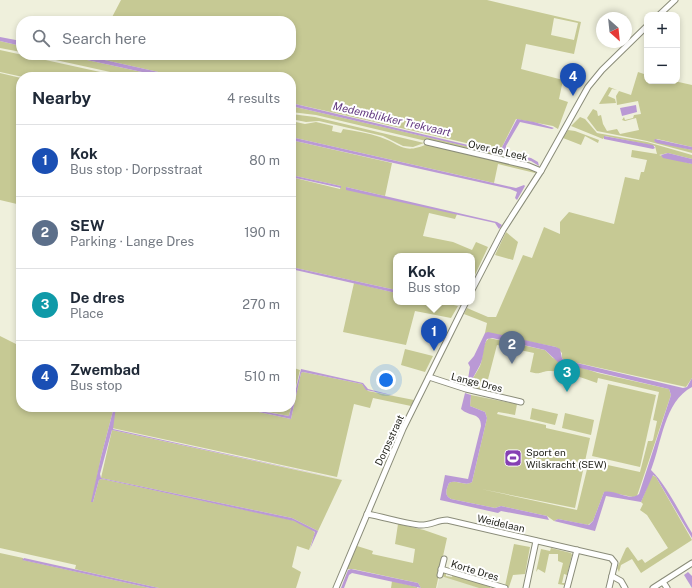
<!DOCTYPE html>
<meta charset="utf-8">
<style>
:root{--surface:#fff;--page:#f6f6f7;--text:#1f2937;--muted:#747a83;--line:#e0e1e3;--accent:#853fb3}
body{margin:0;font-family:"Public Sans",sans-serif;background:var(--page);color:var(--text)}
.controls{position:absolute;right:12px;top:12px;display:grid;overflow:hidden;border-radius:8px;box-shadow:0 2px 6px #0003}
.controls button{width:36px;height:36px;display:grid;place-items:center;padding:0;border:0;border-bottom:1px solid var(--line);background:var(--surface);color:var(--text);font:20px sans-serif}
.compass{position:absolute;left:596px;top:12px;width:36px;height:36px;border-radius:50%;background:var(--surface);box-shadow:0 2px 6px #0003;rotate:153deg}
.you{position:absolute;left:386px;top:380px;width:14px;height:14px;margin:-10px;border:3px solid #fff;border-radius:50%;background:#1a73e8;box-shadow:0 0 0 6px #1a73e833}
.badge{display:grid;place-items:center;width:26px;height:26px;border-radius:50%;background:var(--accent);color:#fff;font-size:13px;font-weight:700}
.pin{position:absolute;translate:-50% -33px;filter:drop-shadow(0 1px 2px #0008)}
.pin::after{content:'';position:absolute;top:21px;width:14px;height:12px;background:inherit;clip-path:polygon(0 0,100% 0,50% 100%)}
.popup{position:absolute;left:393px;top:253px;width:82px;height:52px;box-sizing:border-box;display:grid;place-content:center;border-radius:8px;background:var(--surface);filter:drop-shadow(0 1px 3px #0005);font-size:13px;white-space:nowrap;color:var(--muted)}
.popup b{font-size:15px;color:var(--text)}
.popup::after{content:'';position:absolute;left:50%;top:100%;margin-left:-8px;border:8px solid transparent;border-top-color:var(--surface)}
.list{margin:0;padding:0;list-style:none}
h2{display:flex;justify-content:space-between;align-items:center;height:52px;margin:0;padding:0 16px;font-size:17px}
h2 small{font-size:13px;font-weight:400;color:var(--muted)}
.list li{display:grid;grid-template-columns:26px 1fr auto;gap:12px;align-items:center;box-sizing:border-box;height:72px;padding:0 16px;border-top:1px solid var(--line)}
.list b{display:block;font-size:15px;white-space:nowrap}
.list p{margin:0;font-size:13px;white-space:nowrap;color:var(--muted)}
.list em{font-size:13px;font-style:normal;color:var(--muted)}
.icon{flex:none;width:22px;height:22px;fill:none;stroke:currentColor;stroke-width:2;stroke-linecap:round;stroke-linejoin:round}
.map{position:relative;flex:none;width:692px;height:588px;overflow:hidden}
.search{position:absolute;background:var(--surface);box-shadow:0 2px 6px #0003;left:16px;top:16px;width:280px;height:44px;display:flex;align-items:center;gap:10px;box-sizing:border-box;padding:0 14px;border-radius:16px;color:var(--muted);font-size:15px}
.panel{position:absolute;background:var(--surface);box-shadow:0 2px 6px #0003;left:16px;top:72px;width:280px;height:340px;border-radius:16px}
.map>svg:first-child{display:block}
.built{fill:#e3e6ca}
.green{fill:#c6c994;fill-rule:evenodd}
.water{fill:#ba99d5}
.lines{fill:none;stroke-linecap:round;stroke-linejoin:round}
.minor-casing{stroke:#8a8c79;stroke-width:7}
.minor{stroke:#fff;stroke-width:5}
.labels{text-anchor:middle;stroke-width:4;stroke-linejoin:round;paint-order:stroke}
.street-label{font-size:10px;fill:#1f2018;stroke:#fff}
.poi-label{font-size:10px;fill:#1f2018;stroke:#fff;text-anchor:start}
.water-label{font-size:11px;font-style:italic;fill:#61377f;stroke:#fff}
</style>
<div class="map">
<svg width="692" height="588" viewBox="0 0 692 588">
<rect width="100%" height="100%" fill="#eff0dc"/>
<path class="built" d="M 440,575 L 452,578 L 479,588 L 437,588 Z"/>
<g class="green">
<path d="M 121,0 L 487,0 L 581,22 L 574,54 L 526,44 L 521,69 L 563,80 L 559,99 L 568,102 L 558,129 L 553,126 L 516,119 L 501,149 L 497,150 L 291,103 L 291,77 L 181,77 L 91,57 L 92,55 L 291,55 L 291,21 L 110,21 ZM 554,18 L 578,23 L 574,40 L 551,35 Z"/>
<path d="M 0,41 L 21,46 L 21,52 L 0,48 Z"/>
<path d="M 0,50 L 123,77 L 23,77 L 0,72 Z"/>
<path d="M 33,55 L 64,55 L 165,77 L 133,77 Z"/>
<path d="M 638,72 L 647,75 L 647,81 L 674,81 L 692,85 L 692,147 L 657,139 L 654,141 L 692,150 L 692,153 L 647,141 L 597,131 L 587,118 L 593,109 L 597,111 L 598,116 L 601,115 L 603,124 L 607,131 L 617,129 L 620,134 L 639,130 L 636,118 L 625,121 L 622,120 L 624,117 L 625,120 L 633,118 L 634,115 L 641,114 L 638,101 L 617,105 L 616,96 L 619,91 L 631,95 Z"/>
<path d="M 0,73 L 21,78 L 21,205 L 0,200 Z"/>
<path d="M 609,87 L 617,90 L 612,89 L 608,96 L 615,99 L 616,103 L 599,104 Z"/>
<path d="M 291,106 L 488,151 L 496,155 L 494,157 L 316,115 L 291,112 Z"/>
<path d="M 291,114 L 315,117 L 424,143 L 413,147 L 403,146 L 383,136 L 319,121 L 306,122 L 291,119 Z"/>
<path d="M 580,117 L 585,119 L 597,133 L 647,142 L 692,155 L 692,159 L 668,153 L 659,155 L 692,164 L 692,378 L 686,387 L 564,360 L 562,358 L 562,353 L 556,347 L 485,333 L 487,323 L 464,314 L 467,308 L 488,317 L 496,317 L 523,255 L 532,258 L 544,227 L 560,234 L 560,222 L 569,212 L 614,224 L 625,177 L 639,180 L 641,172 L 644,172 L 647,160 L 631,157 L 632,150 L 657,154 L 655,146 L 605,136 L 603,139 L 571,126 Z"/>
<path d="M 291,121 L 305,124 L 316,122 L 333,126 L 332,131 L 341,133 L 343,129 C 355,131 368,133 380,137 C 401,144 403,155 427,144 L 537,170 L 535,173 L 498,164 L 494,183 L 291,137 Z"/>
<path d="M 568,130 L 575,131 L 599,140 L 598,143 L 585,136 L 581,145 L 563,138 Z"/>
<path d="M 291,140 L 392,163 L 385,196 L 346,187 L 346,189 L 457,214 L 455,219 L 429,213 L 423,236 L 453,242 L 472,250 L 476,242 L 488,247 L 474,277 L 472,277 L 472,256 L 396,256 L 396,290 L 291,267 L 291,177 L 340,189 L 341,186 L 291,175 Z"/>
<path d="M 506,232 L 518,242 L 513,260 L 495,255 Z"/>
<path d="M 354,283 L 396,293 L 396,302 L 441,302 L 458,306 L 451,318 L 415,311 L 406,345 L 343,332 Z"/>
<path d="M 21,327 L 21,407 L 114,407 L 101,457 L 92,502 L 93,502 L 99,480 L 102,479 L 287,519 C 296,521 310,525 315,533 L 309,550 L 297,546 L 292,567 L 301,572 L 296,588 L 159,588 L 83,571 L 75,569 L 76,565 L 0,548 L 0,336 L 16,344 Z"/>
<path d="M 489,338 L 545,350 L 553,358 L 598,373 L 669,389 L 671,395 L 637,496 L 633,497 L 608,492 L 604,492 L 593,521 L 588,525 L 558,519 L 554,521 L 547,516 L 501,506 L 495,508 L 451,499 C 444,495 446,490 449,483 C 456,479 465,487 472,482 L 487,418 L 485,412 L 470,406 L 471,395 L 517,404 L 515,415 L 498,412 L 497,414 L 546,425 L 546,428 L 590,438 L 575,508 L 481,489 L 577,510 L 589,461 L 640,472 L 648,441 L 652,441 L 653,440 L 657,421 L 653,420 L 659,392 L 598,378 L 597,383 C 584,378 561,370 548,371 C 539,372 541,375 530,372 L 534,353 L 497,345 L 486,387 L 482,391 L 469,385 C 472,379 477,372 480,366 C 484,357 481,345 489,338 Z"/>
<path d="M 405,349 L 433,356 L 425,372 L 401,365 Z"/>
<path d="M 291,367 L 300,370 L 289,416 L 243,407 L 291,407 Z"/>
<path d="M 303,372 L 362,384 L 368,391 L 414,400 L 411,406 L 373,398 L 370,408 L 354,404 L 337,477 L 112,428 L 116,407 L 236,407 L 291,419 L 301,373 Z"/>
<path d="M 608,384 L 656,395 L 640,467 L 592,456 Z"/>
<path d="M 532,408 L 558,414 L 555,425 L 530,419 Z"/>
<path d="M 565,413 L 594,420 L 591,435 L 562,428 Z"/>
<path d="M 112,430 L 342,480 L 318,531 L 292,518 L 101,478 Z"/>
<path d="M 652,475 L 656,477 L 692,540 L 641,573 L 632,559 L 621,565 L 619,572 L 617,568 L 626,548 L 628,547 L 638,561 L 642,559 L 645,563 L 668,548 L 647,515 L 640,510 L 643,504 L 641,502 Z"/>
<path d="M 398,524 L 424,530 L 447,538 L 436,588 L 421,588 L 418,583 L 353,569 L 347,569 L 357,546 L 373,551 L 372,554 L 413,563 L 415,549 L 395,544 Z"/>
<path d="M 514,544 L 530,547 L 525,574 L 513,575 L 509,587 L 505,586 Z"/>
<path d="M 551,548 L 571,553 L 572,555 L 567,575 L 564,574 L 562,583 L 565,583 L 564,585 L 558,584 L 563,563 L 558,561 L 558,554 L 549,554 L 545,573 L 538,569 L 536,572 L 541,549 L 550,551 Z"/>
<path d="M 0,553 L 23,558 L 23,560 L 150,588 L 0,588 Z"/>
<path d="M 443,572 L 446,572 L 446,576 L 452,577 L 453,574 L 490,587 L 490,588 L 479,588 L 441,576 Z"/>
<path d="M 392,581 L 417,587 L 417,588 L 391,588 Z"/>
</g>
<g class="water">
<path d="M 0,37 L 21,41 L 21,46 L 0,41 Z"/>
<path d="M 64,55 L 82,55 L 181,77 L 165,77 Z"/>
<path d="M 291,103 L 489,150 L 501,149 L 517,119 L 534,122 L 554,128 L 552,129 L 520,122 L 506,146 L 506,153 L 531,158 L 538,162 L 539,166 L 531,161 L 291,106 Z"/>
<path d="M 636,105 L 637,112 L 622,116 L 620,108 Z"/>
<path d="M 604,136 L 653,145 L 655,148 L 653,149 L 604,139 Z"/>
<path d="M 291,137 L 516,188 L 524,185 L 525,186 L 517,200 L 515,198 L 517,192 L 510,189 L 291,140 Z"/>
<path d="M 655,139 L 692,147 L 692,150 L 657,143 L 654,141 Z"/>
<path d="M 668,153 L 692,159 L 692,164 L 663,158 L 661,155 Z"/>
<path d="M 291,175 L 341,186 L 341,188 L 291,177 Z"/>
<path d="M 346,187 L 497,222 L 502,225 L 499,229 L 495,223 L 346,190 Z"/>
<path d="M 291,267 L 396,290 L 396,293 L 291,269 Z"/>
<path d="M 488,332 L 556,347 L 560,349 L 562,358 L 564,360 L 683,388 L 687,387 L 692,378 L 692,387 C 664,402 662,442 651,470 C 668,487 679,512 692,533 L 692,538 L 656,477 L 653,475 L 641,502 L 606,496 L 595,531 L 554,521 L 558,519 L 589,525 L 593,521 L 604,492 C 614,489 630,502 639,494 L 671,395 L 669,389 L 559,363 L 545,350 L 492,338 L 487,339 C 483,347 484,357 480,365 C 478,369 471,381 469,385 L 467,385 L 470,367 L 468,363 L 474,356 L 485,333 Z"/>
<path d="M 301,369 L 363,383 L 368,389 L 395,396 L 366,390 L 362,384 L 303,372 L 301,373 L 291,419 L 236,407 L 289,416 Z"/>
<path d="M 465,393 L 471,395 L 470,406 L 485,412 L 487,418 L 472,482 C 465,487 457,479 449,483 C 446,490 444,495 451,499 L 495,508 L 501,506 L 547,516 L 549,520 L 501,511 L 498,513 L 440,500 L 445,475 L 468,479 L 481,426 C 481,412 469,417 461,409 Z"/>
<path d="M 114,407 L 116,407 L 113,429 L 349,481 L 112,430 L 100,474 L 101,478 L 292,518 L 318,531 L 310,549 L 315,532 L 294,521 L 102,479 L 99,480 L 93,502 L 91,502 L 101,457 Z"/>
<path d="M 24,558 L 159,588 L 150,588 L 22,560 Z"/>
<path d="M 351,569 L 418,583 L 421,588 L 352,573 L 349,575 L 344,588 L 341,588 L 348,570 Z"/>
<path d="M 688,572 L 692,576 L 692,588 L 684,575 Z"/>
</g>
<g class="lines">
<g class="minor-casing">
<g id="minor">
<path d="M 659,15 L 675,0"/>
<path d="M 427,142 L 529,166 L 541,171"/>
<path d="M 472,290 L 503,230 L 541,171 L 588,87 L 602,70 L 647,26"/>
<path d="M 429,377 L 466,389 L 521,402"/>
<path d="M 367,514 C 384,517 402,523 419,525 C 430,526 437,520 447,520 L 611,558 L 615,563 L 609,588"/>
<path d="M 441,569 L 505,588"/>
<path d="M 440,575 L 444,559"/>
<path d="M 612,576 L 621,581 L 625,588"/>
<path d="M 663,582 L 667,588"/>
<path d="M 336,588 L 403,429 L 466,302"/>
<path d="M 526,588 L 536,541"/>
<path d="M 567,588 L 577,550"/>
<path d="M 653,588 L 692,563"/>
</g>
</g>
<use href="#minor" class="minor"/>
</g>
<defs>
<g id="stadium-square" transform="scale(0.9)"><rect x="-9" y="-9" width="18" height="18" rx="4" fill="#853fb3" stroke="#fff"/><path d="M0-5a6.5 5 0 1 0 0 10a6.5 5 0 1 0 0-10ZM-3.5-1.8h7v3.6h-7Z" fill="#fff"/></g>
</defs>
<g fill-rule="evenodd">
<use href="#stadium-square" x="513" y="458"/>
</g>
<g class="labels">
<g class="street-label">
<text transform="translate(498 150) rotate(13)" y="4">Over de Leek</text>
<text transform="translate(477 382) rotate(14)" y="4">Lange Dres</text>
<text transform="translate(389 440) rotate(-65)" y="4">Dorpsstraat</text>
<text transform="translate(501 523) rotate(13)" y="4">Weidelaan</text>
<text transform="translate(475 570) rotate(17)" y="4">Korte Dres</text>
</g>
<g class="poi-label">
<text x="526" y="456">Sport en<tspan x="526" dy="12">Wilskracht (SEW)</tspan></text>
</g>
<g class="water-label">
<text transform="translate(392 119) rotate(13)" y="4">Medemblikker Trekvaart</text>
</g>
</g>
</svg>
<div class="controls">
<button>+</button>
<button>−</button>
</div>
<svg class="compass" viewBox="-18 -18 36 36"><path d="M0-13l5 13h-10z" fill="#e53935"/><path d="M0 13l5-13h-10z" fill="#747a83"/></svg>
<div class="you"></div>
<div class="pin badge" style="left:434px;top:351px;background:#1a4fb4">1</div>
<div class="popup"><b>Kok</b>Bus stop</div>
<div class="pin badge" style="left:512px;top:364px;background:#5c6f8a">2</div>
<div class="pin badge" style="left:567px;top:392px;background:#0f9aa8">3</div>
<div class="pin badge" style="left:573px;top:96px;background:#1a4fb4">4</div>
<div class="search"><svg class="icon" aria-label="search" viewBox="0 0 24 24"><circle cx="10" cy="10" r="6"/><path d="M15 15l6 6"/></svg>Search here</div>
<section class="panel">
<h2>Nearby<small>4 results</small></h2>
<ul class="list">
<li><span class="badge" style="background:#1a4fb4">1</span><div><b>Kok</b><p>Bus stop · Dorpsstraat</p></div><em>80 m</em></li>
<li><span class="badge" style="background:#5c6f8a">2</span><div><b>SEW</b><p>Parking · Lange Dres</p></div><em>190 m</em></li>
<li><span class="badge" style="background:#0f9aa8">3</span><div><b>De dres</b><p>Place</p></div><em>270 m</em></li>
<li><span class="badge" style="background:#1a4fb4">4</span><div><b>Zwembad</b><p>Bus stop</p></div><em>510 m</em></li>
</ul>
</section>
</div>
